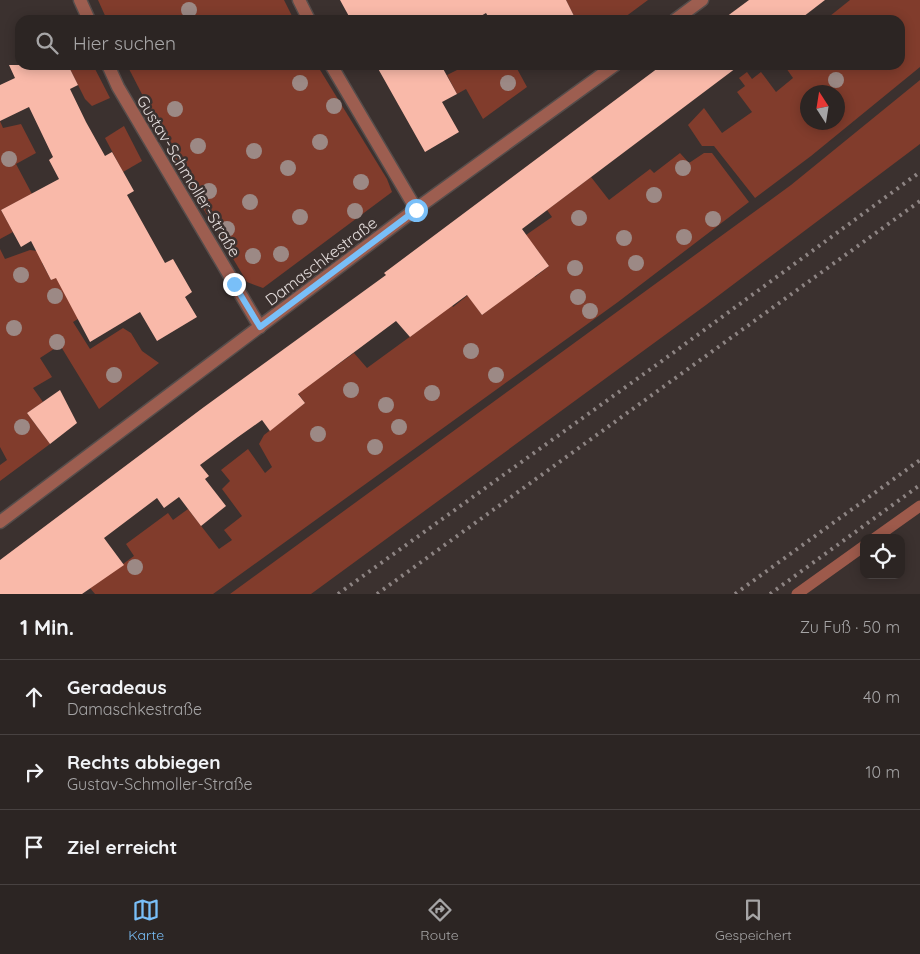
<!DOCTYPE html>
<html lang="de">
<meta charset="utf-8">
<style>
:root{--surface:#2c2523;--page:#342d2b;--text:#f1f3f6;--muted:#a6a5a6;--line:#484241;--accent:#79bff8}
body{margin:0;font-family:Quicksand,sans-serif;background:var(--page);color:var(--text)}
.controls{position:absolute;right:15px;bottom:15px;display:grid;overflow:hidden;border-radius:10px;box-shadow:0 2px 12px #0003}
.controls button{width:45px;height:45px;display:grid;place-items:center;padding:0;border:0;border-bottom:1px solid var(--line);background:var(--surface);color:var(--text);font:25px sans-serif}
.compass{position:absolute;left:800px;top:85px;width:45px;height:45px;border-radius:50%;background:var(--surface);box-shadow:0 2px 12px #0003;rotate:348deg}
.stop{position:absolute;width:15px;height:15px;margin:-11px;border:4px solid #79bff8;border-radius:50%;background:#fff}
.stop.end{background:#79bff8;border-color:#fff;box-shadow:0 1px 5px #0008}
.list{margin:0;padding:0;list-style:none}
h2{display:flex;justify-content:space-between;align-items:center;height:65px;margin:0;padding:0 20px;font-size:21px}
h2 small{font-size:16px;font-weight:400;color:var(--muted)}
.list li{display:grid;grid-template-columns:32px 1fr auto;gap:15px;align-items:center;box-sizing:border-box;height:75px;padding:0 20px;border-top:1px solid var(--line)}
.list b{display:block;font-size:19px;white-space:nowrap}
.list p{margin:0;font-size:16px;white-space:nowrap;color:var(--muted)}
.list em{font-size:16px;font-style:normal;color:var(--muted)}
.icon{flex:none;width:28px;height:28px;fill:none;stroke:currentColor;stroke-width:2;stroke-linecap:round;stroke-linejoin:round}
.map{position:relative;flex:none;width:920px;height:594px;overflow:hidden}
.search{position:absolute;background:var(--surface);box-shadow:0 2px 12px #0003;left:15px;right:15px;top:15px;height:55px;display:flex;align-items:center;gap:12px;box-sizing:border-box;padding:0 18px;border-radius:15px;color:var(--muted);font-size:19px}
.sheet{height:290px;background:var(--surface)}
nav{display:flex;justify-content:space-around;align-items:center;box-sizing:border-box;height:70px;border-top:1px solid var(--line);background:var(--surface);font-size:14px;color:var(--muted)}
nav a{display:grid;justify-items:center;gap:2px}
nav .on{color:var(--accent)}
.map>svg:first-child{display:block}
.green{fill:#813c2c;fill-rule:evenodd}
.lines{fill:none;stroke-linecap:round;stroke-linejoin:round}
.stream{stroke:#9d5a4b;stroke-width:11}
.building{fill:#f9b9a9}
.minor-casing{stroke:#564d4b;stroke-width:15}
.minor{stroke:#9d5e50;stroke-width:12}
.rail{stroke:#8d8483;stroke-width:4;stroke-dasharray:2.5 5;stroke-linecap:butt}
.tree{fill:#9c8985}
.route{stroke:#79bff8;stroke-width:6}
.labels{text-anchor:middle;stroke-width:5;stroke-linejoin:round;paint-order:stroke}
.street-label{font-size:16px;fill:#e4dddc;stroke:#3b312f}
</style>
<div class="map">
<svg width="920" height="594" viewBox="0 0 920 594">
<rect width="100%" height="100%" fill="#3b312f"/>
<g class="green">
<path d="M 98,0 L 284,0 L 294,20 L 107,20 Z"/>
<path d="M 566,0 L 648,0 L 621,20 L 576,20 Z"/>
<path d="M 850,0 L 920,0 L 920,67 L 811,156 L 755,198 L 714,146 L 702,146 L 688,125 L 704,108 L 722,133 L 752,112 L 737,92 L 745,86 L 739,78 L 747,72 L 752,79 L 761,72 L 776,92 L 793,78 L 784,65 L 900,65 L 900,20 L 825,20 ZM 838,92 L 838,122 L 808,122 L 808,92 Z"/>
<path d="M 68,65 L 93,65 L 110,98 L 92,106 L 85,99 Z"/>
<path d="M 127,65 L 317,65 L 387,179 L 392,192 L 263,288 L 247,282 L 186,180 Z"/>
<path d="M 455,65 L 515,65 L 527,87 L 483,119 L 466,89 L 457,94 L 447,75 L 457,70 Z"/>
<path d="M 920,80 L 920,144 L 706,305 L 311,594 L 230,594 L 791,185 Z"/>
<path d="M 0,121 L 3,128 L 21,124 L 36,153 L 16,164 L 32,194 L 1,210 L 13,232 L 0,239 Z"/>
<path d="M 124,126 L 142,161 L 123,172 L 105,138 Z"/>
<path d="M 680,153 L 689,163 L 704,153 L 712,153 L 749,202 L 618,302 L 213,594 L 95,594 L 90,588 L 134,556 L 126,544 L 168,513 L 173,520 L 188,509 L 219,549 L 232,540 L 224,530 L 242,516 L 222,489 L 230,481 L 221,470 L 248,449 L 265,473 L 272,467 L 259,444 L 264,435 L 305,403 L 298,393 L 354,353 L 367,368 L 426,325 L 445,296 L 453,307 L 468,295 L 482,315 L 507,296 L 526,235 L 552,217 L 547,210 L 591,177 L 609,200 L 650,169 L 654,173 ZM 535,247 L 549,266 L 535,277 L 521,257 Z"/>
<path d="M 0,249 L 5,259 L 30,250 L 44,252 L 42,263 L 51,280 L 56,277 L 86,314 L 73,322 L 90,349 L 123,328 L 131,333 L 142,351 L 159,363 L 99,409 L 60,345 L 40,358 L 52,377 L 33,388 L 43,402 L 27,413 L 50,444 L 0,481 L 0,465 L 7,460 L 0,447 Z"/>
</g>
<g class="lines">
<g class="stream">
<path d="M 875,538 L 920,506"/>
<path d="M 797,594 L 864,546"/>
</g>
</g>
<g class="building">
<path d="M 340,0 L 566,0 L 576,20 L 490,20 L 486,13 L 474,20 L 351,20 Z"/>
<path d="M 749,0 L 825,0 L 799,20 L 722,20 Z"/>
<path d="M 9,65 L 68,65 L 78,85 L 70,89 L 86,122 L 105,156 L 112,152 L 134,191 L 127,195 L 165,263 L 173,259 L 192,292 L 185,297 L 197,317 L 157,341 L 140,312 L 90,342 L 56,278 L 51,280 L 31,241 L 21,247 L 1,210 L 59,179 L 49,160 L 53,157 L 29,107 L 0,121 L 0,85 L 15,78 Z"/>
<path d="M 376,65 L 441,65 L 457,94 L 442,102 L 459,132 L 425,152 Z"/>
<path d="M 662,65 L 740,65 L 522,229 L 549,266 L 482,315 L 467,295 L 410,337 L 396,321 L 298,394 L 305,403 L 270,431 L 262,420 L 238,437 L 200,465 L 209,476 L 205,479 L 226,506 L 201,526 L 179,497 L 164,508 L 157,498 L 104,538 L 124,565 L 82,594 L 0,594 L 0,560 L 204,407 L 386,275 L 384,273 Z"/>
<path d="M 60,390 L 77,423 L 50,444 L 27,413 Z"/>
</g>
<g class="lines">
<g class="minor-casing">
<g id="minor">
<path d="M 80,0 L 89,20"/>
<path d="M 299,0 L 309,20"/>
<path d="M 675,20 L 702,0"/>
<path d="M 108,65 L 118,87 L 260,327"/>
<path d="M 331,65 L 416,209"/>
<path d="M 0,522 L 416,209 L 615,65"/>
</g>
</g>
<use href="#minor" class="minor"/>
<g class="rail">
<path d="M 338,594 L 666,358 L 920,172"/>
<path d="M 377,594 L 920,201"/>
<path d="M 735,594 L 920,460"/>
<path d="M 770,594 L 920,485"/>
</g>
</g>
<g class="tree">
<circle cx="189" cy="10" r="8"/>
<circle cx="836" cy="80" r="8"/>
<circle cx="300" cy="83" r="8"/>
<circle cx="508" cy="83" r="8"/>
<circle cx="334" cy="106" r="8"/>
<circle cx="175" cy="109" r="8"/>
<circle cx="320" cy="142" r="8"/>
<circle cx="198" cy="146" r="8"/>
<circle cx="254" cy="151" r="8"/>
<circle cx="9" cy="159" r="8"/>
<circle cx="288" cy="168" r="8"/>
<circle cx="683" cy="168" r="8"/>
<circle cx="361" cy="182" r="8"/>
<circle cx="209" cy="191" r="8"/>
<circle cx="654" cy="195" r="8"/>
<circle cx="250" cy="202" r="8"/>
<circle cx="355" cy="211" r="8"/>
<circle cx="300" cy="217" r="8"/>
<circle cx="579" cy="218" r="8"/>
<circle cx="713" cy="219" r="8"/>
<circle cx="227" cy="229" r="8"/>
<circle cx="684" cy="237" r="8"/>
<circle cx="624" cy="238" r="8"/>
<circle cx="281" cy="254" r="8"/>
<circle cx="253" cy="256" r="8"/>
<circle cx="636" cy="263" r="8"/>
<circle cx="575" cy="268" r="8"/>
<circle cx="21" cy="275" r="8"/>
<circle cx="55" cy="296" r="8"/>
<circle cx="578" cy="297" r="8"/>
<circle cx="590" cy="311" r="8"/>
<circle cx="14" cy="328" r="8"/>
<circle cx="57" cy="342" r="8"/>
<circle cx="471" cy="351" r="8"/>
<circle cx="114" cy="375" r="8"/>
<circle cx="496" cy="375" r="8"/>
<circle cx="351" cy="390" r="8"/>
<circle cx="432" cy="393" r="8"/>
<circle cx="386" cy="405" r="8"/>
<circle cx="22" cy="427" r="8"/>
<circle cx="399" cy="427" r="8"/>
<circle cx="318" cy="434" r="8"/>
<circle cx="375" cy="447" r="8"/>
<circle cx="135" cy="567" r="8"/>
</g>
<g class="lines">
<path class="route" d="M 234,284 L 260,327 L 416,210"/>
</g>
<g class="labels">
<g class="street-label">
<text transform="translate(189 176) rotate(59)" y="6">Gustav-Schmoller-Straße</text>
<text transform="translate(321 261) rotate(-37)" y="6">Damaschkestraße</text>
</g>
</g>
</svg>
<div class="controls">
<button><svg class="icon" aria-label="locate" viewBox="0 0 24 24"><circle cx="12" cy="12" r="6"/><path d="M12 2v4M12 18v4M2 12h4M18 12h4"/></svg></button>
</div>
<svg class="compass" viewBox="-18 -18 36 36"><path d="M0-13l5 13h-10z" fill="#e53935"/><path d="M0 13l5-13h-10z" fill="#a6a5a6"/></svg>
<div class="stop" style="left:416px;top:210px"></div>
<div class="stop end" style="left:234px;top:284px"></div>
<div class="search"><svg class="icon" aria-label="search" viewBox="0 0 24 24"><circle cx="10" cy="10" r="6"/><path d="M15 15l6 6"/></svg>Hier suchen</div>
</div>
<section class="sheet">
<h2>1 Min.<small>Zu Fuß · 50 m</small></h2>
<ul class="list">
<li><svg class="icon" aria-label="ahead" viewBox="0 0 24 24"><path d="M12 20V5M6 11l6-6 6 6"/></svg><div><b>Geradeaus</b><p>Damaschkestraße</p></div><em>40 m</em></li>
<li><svg class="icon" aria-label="right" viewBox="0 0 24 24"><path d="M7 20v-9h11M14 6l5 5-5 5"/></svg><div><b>Rechts abbiegen</b><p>Gustav-Schmoller-Straße</p></div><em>10 m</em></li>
<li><svg class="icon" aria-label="arrive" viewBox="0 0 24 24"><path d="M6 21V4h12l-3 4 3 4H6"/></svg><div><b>Ziel erreicht</b></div></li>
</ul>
</section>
<nav>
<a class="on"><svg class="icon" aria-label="map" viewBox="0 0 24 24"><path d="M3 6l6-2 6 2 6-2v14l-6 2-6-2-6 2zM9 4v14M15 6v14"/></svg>Karte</a>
<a><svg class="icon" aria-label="directions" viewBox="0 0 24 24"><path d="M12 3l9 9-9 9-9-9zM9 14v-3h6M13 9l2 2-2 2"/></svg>Route</a>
<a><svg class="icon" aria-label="saved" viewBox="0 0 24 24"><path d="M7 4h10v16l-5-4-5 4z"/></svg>Gespeichert</a>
</nav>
